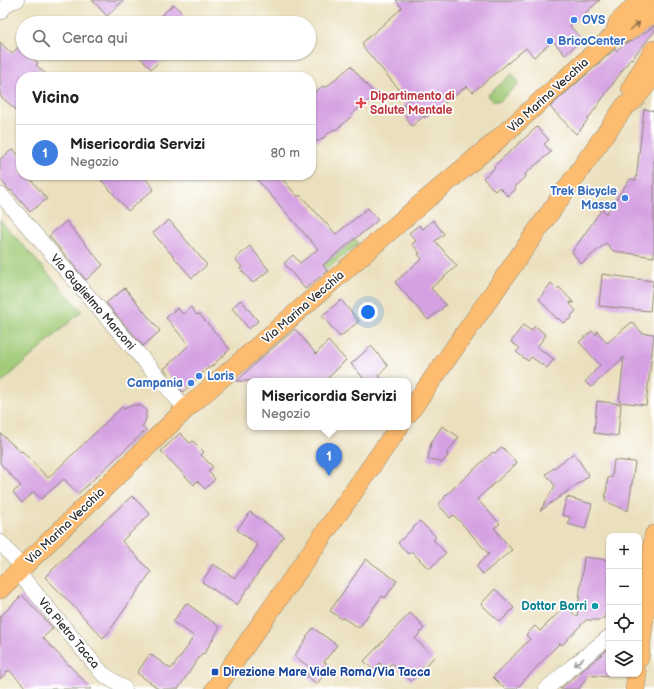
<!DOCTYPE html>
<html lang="it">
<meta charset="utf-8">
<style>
:root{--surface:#fff;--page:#f6f6f6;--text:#222;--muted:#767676;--line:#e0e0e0;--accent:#ea580c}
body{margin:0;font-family:"Balsamiq Sans",sans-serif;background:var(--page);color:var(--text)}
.controls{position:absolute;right:12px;bottom:12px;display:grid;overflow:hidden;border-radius:8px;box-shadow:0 1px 3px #0004}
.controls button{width:36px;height:36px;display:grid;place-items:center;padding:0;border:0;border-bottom:1px solid var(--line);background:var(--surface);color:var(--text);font:20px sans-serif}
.you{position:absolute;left:368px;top:312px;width:14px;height:14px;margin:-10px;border:3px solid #fff;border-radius:50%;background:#1a73e8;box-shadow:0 0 0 6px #1a73e833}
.badge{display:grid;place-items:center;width:26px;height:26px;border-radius:50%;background:var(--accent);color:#fff;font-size:13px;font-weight:700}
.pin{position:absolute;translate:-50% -33px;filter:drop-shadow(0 1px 2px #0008)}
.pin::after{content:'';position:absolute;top:21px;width:14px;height:12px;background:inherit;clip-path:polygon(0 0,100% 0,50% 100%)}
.popup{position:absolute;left:247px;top:378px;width:164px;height:52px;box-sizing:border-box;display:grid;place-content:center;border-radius:8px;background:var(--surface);filter:drop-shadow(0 1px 3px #0005);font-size:13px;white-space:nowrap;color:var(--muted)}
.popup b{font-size:15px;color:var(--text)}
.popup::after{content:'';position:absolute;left:50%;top:100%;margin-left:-8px;border:8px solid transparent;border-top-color:var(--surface)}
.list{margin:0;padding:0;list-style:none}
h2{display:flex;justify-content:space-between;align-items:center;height:52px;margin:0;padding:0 16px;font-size:17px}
h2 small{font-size:13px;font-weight:400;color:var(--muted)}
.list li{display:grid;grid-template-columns:26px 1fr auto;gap:12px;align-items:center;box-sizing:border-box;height:56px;padding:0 16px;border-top:1px solid var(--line)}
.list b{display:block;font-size:15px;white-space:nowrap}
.list p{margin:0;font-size:13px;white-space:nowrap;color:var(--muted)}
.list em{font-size:13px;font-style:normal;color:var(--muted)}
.icon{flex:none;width:22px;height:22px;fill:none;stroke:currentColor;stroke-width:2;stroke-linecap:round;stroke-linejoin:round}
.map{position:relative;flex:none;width:654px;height:689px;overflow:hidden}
.search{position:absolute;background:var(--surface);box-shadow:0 1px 3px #0004;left:16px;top:16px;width:300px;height:44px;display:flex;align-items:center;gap:10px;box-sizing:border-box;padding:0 14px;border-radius:22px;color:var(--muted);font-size:15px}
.panel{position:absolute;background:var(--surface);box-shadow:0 1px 3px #0004;left:16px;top:72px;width:300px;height:108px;border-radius:16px}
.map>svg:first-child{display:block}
.green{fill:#a1cb78;stroke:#667b52}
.building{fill:#d5a1e2}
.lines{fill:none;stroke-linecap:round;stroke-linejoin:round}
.minor-casing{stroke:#8b8674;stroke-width:16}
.major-casing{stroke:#8b8674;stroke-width:20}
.minor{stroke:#fff;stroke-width:15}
.major{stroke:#fdbc6f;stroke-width:19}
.oneway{stroke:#8a6c4a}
.oneway2{stroke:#a0a0a0}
.shop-dot{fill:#3f7fe0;stroke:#fff;stroke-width:1.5}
.health-dot{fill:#e0444e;stroke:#fff;stroke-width:1.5}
.culture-dot{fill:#0f9aa8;stroke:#fff;stroke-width:1.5}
.transit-dot{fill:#1a4fb4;stroke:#fff;stroke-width:1.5}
.labels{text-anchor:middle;stroke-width:3.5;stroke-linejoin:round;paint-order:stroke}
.shop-label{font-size:12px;font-weight:bold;fill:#366cbe;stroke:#fff;text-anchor:start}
.street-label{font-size:12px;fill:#2b2b2b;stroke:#fff}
.health-label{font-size:12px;font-weight:bold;fill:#be3a42;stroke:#fff;text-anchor:start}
.culture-label{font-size:12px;font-weight:bold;fill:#0d838f;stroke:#fff;text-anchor:end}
.transit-label{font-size:12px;font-weight:bold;fill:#164399;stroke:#fff;text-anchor:start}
</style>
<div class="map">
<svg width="654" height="689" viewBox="0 0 654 689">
<rect width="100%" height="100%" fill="#fff"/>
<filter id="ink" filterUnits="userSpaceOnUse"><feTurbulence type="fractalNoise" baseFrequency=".025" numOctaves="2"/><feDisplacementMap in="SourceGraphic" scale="8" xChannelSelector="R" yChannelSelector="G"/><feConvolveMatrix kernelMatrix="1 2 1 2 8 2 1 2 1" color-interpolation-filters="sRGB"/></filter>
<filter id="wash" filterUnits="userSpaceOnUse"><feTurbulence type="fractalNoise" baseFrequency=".012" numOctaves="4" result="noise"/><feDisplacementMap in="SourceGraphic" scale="16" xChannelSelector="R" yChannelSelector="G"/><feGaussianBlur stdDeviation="0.9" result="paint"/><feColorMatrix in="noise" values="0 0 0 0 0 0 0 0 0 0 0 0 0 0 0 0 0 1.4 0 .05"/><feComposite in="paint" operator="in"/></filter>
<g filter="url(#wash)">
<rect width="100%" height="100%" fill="#ebe0be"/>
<g class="green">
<path d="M 512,74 L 519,83 L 500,101 L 493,101 L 488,95 Z"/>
<path d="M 0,220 L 82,311 L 0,384 Z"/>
<path d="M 355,239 L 358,242 L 358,244 L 326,270 L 323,266 Z"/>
</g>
<g id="blocks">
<g class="building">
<path d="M 92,0 L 124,0 L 107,16 Z"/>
<path d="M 396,0 L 600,0 L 570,26 L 582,39 L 565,55 L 553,41 L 534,57 L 526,48 L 473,92 L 467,86 L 425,118 L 424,116 L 412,126 L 405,117 L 410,113 L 403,105 L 409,101 L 363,47 L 363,42 L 402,8 Z"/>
<path d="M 174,4 L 191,23 L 153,23 Z"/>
<path d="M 654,26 L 654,32 L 632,59 L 631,58 L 581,129 L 576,134 L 550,107 L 615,49 L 616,51 L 625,43 L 633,41 Z"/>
<path d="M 0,42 L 12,54 L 19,46 L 23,49 L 23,53 L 27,53 L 38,63 L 36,65 L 49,77 L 21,77 L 21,114 L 0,96 Z"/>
<path d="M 136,53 L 169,53 L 151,69 Z"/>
<path d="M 351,66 L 375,95 L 351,115 L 352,116 L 336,130 L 334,129 L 318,142 L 311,134 L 311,95 L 323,86 L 325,88 Z"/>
<path d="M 644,109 L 654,111 L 654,257 L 613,251 L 606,243 L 581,264 L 572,252 L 602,209 L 606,214 L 630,179 L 636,180 Z"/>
<path d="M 537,127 L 549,140 L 544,144 L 551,152 L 525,174 L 526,176 L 514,187 L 516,189 L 508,196 L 499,187 L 495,191 L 483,178 L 495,168 L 494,166 Z"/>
<path d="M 13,149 L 21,158 L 21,175 L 27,175 L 47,199 L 30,212 L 11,190 L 10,191 L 0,179 L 0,159 Z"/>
<path d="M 97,175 L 143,175 L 154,189 L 128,211 Z"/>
<path d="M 253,175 L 279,175 L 298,197 L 300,195 L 336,234 L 368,208 L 378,220 L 323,265 L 327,271 L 305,289 L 284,263 L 293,255 L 300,263 L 318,249 Z"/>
<path d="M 169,220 L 207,265 L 192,278 L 153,233 Z"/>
<path d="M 433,220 L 444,234 L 435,241 L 457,266 L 431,288 L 446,305 L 428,320 L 395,282 L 422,259 L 418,254 L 420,253 L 412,244 L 416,241 L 409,233 L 419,225 L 423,229 Z"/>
<path d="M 66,221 L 103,265 L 86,280 L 49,236 Z"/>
<path d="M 250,246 L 269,270 L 253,283 L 240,269 L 242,267 L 235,259 Z"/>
<path d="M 602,274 L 653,281 L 650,311 L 599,306 Z"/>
<path d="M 551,283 L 557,289 L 559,287 L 574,303 L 570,302 L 571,304 L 570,304 L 576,311 L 571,316 L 572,318 L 563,323 L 558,318 L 557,319 L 539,299 Z"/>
<path d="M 125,288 L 160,331 L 143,346 L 106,303 Z"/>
<path d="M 241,300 L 258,321 L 249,329 L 232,308 Z"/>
<path d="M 341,300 L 359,321 L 340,337 L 322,316 Z"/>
<path d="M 191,307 L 197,315 L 199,314 L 230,349 L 210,368 L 209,367 L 183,392 L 164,369 L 189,345 L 166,318 L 177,308 L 183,314 Z"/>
<path d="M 632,322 L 642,333 L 654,334 L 646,405 L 619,402 L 624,357 L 591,387 L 585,382 L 600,365 L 579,342 L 592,331 L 596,335 L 597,331 L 607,343 Z"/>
<path d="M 523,325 L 531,331 L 535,326 L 546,335 L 537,347 L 554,359 L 547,368 L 531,357 L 528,361 L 516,352 L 520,348 L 511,342 Z"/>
<path d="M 295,329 L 316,354 L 328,341 L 346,360 L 325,381 L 237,381 L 259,360 Z"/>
<path d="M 371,346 L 388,366 L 378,375 L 383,381 L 366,381 L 351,364 Z"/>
<path d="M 597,401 L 621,404 L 618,436 L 594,433 Z"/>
<path d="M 133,405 L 138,405 L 141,406 L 146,410 L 146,419 L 142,427 L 146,430 L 78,494 L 64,479 L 41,499 L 34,492 L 22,503 L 13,492 L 21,486 L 0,463 L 0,433 L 21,452 L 22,451 L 48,478 L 122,407 L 124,409 Z"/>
<path d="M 442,426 L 459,437 L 447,453 L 448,456 L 441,463 L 437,460 L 428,460 L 431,443 Z"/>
<path d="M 180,433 L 190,443 L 193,441 L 204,452 L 201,455 L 213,467 L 208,471 L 215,479 L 205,489 L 197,481 L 194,485 L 161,451 Z"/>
<path d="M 502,447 L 517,463 L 477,499 L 500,524 L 494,528 L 512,550 L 483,574 L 476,566 L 489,554 L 454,515 L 450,518 L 438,504 L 445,498 L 444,497 L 493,452 L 495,453 Z"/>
<path d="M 574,453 L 589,476 L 540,511 L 555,486 L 546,474 Z"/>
<path d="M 614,460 L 635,462 L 628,511 L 605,501 L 608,478 L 612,477 Z"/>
<path d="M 132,496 L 150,514 L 122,541 L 151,572 L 108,633 L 103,638 L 76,609 L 45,577 L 80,543 Z"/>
<path d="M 567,497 L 592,504 L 585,529 L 568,524 L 570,517 L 562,515 Z"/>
<path d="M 250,512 L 284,536 L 254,579 L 237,605 L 202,582 L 213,564 L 235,578 L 253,553 L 258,545 L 237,530 Z"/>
<path d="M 420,521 L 436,537 L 433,540 L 446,553 L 429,569 L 411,551 L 408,554 L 398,543 Z"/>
<path d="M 584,557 L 609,560 L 609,595 L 606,614 L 604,618 L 599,620 L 586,620 L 562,645 L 560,643 L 551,652 L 516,689 L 505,689 L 493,677 L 530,639 L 526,635 L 535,626 L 540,631 L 565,606 L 577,617 Z"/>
<path d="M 366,559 L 397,581 L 385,598 L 382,596 L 359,628 L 343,618 L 342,619 L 330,611 Z"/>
<path d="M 495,589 L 514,608 L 500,622 L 481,604 Z"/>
<path d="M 22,595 L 53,628 L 43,638 L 92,689 L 27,689 L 9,670 L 0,679 L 0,617 Z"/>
<path d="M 186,603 L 220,627 L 204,654 L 202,653 L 178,689 L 159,689 L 137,673 L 150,654 L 171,669 L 189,645 L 188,645 L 194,636 L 173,622 Z"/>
<path d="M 410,613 L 421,623 L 420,625 L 424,628 L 415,639 L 434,657 L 411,681 L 392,663 L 385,669 L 380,663 L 373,670 L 364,661 Z"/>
<path d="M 313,628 L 337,645 L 324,662 L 330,666 L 317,684 L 307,676 L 312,669 L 294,656 L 307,638 L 306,637 Z"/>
<path d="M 607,650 L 609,650 L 609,677 L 588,675 L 579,689 L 560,689 Z"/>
</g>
</g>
</g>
<g filter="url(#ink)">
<use href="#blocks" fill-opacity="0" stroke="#8b8674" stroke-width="1"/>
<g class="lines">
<g class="minor-casing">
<g id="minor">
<path d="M 0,12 L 9,2 L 17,0"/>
<path d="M 1,195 L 186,409"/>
<path d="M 0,542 L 22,567"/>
<path d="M 18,572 L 102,673 L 125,689"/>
<path d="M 546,689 L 573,666 L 609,637"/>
</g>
</g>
<g class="major-casing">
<g id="major">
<path d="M 615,34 L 626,32 L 645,18 L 654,14"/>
<path d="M 631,88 L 654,50"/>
<path d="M 408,414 L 625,106 L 633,101 L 654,75"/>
<path d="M 0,589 L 186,409 L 415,209 L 495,142 L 609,40 L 615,34 L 618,23 L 633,8 L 646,0"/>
<path d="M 639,658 L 654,535"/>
<path d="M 215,689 L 399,427"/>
<path d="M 635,689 L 637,674"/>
</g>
</g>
<use href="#minor" class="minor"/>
<use href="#major" class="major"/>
</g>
<defs><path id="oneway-shaft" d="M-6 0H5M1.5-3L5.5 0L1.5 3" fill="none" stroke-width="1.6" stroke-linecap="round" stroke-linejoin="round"/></defs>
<use class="oneway" href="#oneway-shaft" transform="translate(635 26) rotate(-38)"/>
<use class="oneway2" href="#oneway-shaft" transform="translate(579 662) rotate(141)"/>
</g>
<g class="shop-dot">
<circle cx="574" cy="20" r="4"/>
<circle cx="550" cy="41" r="4"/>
<circle cx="625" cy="198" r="4"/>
<circle cx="199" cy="376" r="4"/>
<circle cx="191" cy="383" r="4"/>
</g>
<path class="health-dot" d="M359 97h4v4h4v4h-4v4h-4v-4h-4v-4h4z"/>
<circle class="culture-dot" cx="595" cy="606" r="4"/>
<rect class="transit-dot" x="211" y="668" width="8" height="8" rx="2"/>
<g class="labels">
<g class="shop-label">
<text x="582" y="24">OVS</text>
<text x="558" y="45">BricoCenter</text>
<text x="617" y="195" text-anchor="end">Trek Bicycle<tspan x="617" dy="14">Massa</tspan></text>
<text x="207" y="380">Loris</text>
<text x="183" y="387" text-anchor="end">Campania</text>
</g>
<g class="street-label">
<text transform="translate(548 95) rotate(-42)" y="4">Via Marina Vecchia</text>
<text transform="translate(93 302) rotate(49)" y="4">Via Guglielmo Marconi</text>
<text transform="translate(303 307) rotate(-41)" y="4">Via Marina Vecchia</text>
<text transform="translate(65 526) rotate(-44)" y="4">Via Marina Vecchia</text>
<text transform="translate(69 633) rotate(50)" y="4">Via Pietro Tacca</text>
</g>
<g class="health-label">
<text x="370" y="100">Dipartimento di<tspan x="370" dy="14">Salute Mentale</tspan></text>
</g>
<g class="culture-label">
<text x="587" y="610">Dottor Borri</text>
</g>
<g class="transit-label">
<text x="223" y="676">Direzione Mare Viale Roma/Via Tacca</text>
</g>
</g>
</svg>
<div class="controls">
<button>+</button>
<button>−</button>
<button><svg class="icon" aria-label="locate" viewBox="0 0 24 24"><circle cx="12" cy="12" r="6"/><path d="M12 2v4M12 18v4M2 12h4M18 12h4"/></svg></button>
<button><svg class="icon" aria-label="layers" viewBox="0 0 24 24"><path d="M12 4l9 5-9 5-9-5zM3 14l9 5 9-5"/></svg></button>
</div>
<div class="you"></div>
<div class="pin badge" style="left:329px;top:476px;background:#3f7fe0">1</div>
<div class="popup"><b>Misericordia Servizi</b>Negozio</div>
<div class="search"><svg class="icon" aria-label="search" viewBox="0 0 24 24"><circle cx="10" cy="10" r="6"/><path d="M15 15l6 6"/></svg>Cerca qui</div>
<section class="panel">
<h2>Vicino<small></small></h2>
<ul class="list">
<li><span class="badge" style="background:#3f7fe0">1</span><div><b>Misericordia Servizi</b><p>Negozio</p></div><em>80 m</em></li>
</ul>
</section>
</div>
